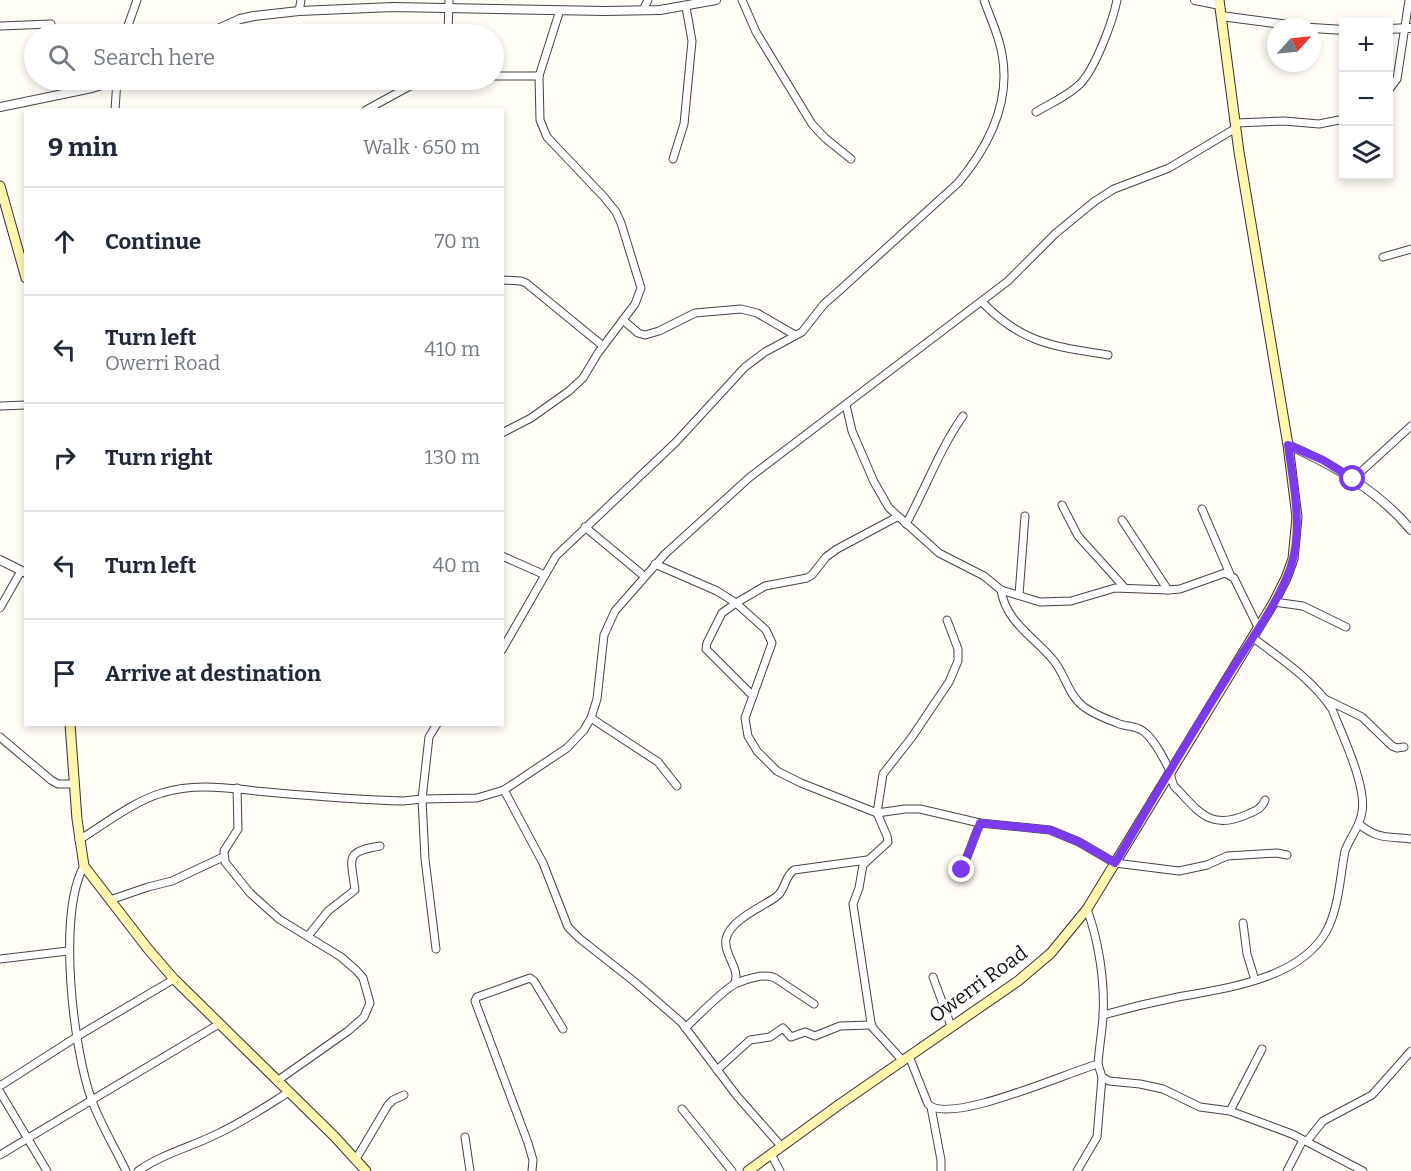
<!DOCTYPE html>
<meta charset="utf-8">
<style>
:root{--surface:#fff;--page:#f2f2f3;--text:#1f2937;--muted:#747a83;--line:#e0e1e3}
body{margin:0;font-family:Bitter,serif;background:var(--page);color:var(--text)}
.controls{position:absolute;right:18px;top:18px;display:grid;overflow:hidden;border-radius:0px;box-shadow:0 3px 9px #0003}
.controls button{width:54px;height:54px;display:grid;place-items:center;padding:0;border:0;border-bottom:2px solid var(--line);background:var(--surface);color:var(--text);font:30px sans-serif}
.compass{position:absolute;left:1267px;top:18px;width:54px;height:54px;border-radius:50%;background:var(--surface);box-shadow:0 3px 9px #0003;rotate:63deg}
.stop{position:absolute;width:18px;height:18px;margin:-14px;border:4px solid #7c3aed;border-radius:50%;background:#fff}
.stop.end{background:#7c3aed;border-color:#fff;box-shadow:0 2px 6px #0008}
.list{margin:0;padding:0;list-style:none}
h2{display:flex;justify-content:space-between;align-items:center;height:78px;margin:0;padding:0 24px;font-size:26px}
h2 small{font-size:20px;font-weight:400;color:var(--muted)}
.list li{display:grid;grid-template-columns:39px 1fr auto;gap:18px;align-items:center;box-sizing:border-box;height:108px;padding:0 24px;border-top:2px solid var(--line)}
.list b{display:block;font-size:22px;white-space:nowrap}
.list p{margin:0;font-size:20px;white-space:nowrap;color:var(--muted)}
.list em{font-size:20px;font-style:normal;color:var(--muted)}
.icon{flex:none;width:33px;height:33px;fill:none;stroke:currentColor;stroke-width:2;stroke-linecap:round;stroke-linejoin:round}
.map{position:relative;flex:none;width:1411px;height:1171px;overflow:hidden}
.search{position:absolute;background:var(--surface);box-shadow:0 3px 9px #0003;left:24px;top:24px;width:480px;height:66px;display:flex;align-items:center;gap:15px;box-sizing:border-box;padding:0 21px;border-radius:33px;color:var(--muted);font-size:22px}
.panel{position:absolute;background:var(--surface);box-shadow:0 3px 9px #0003;left:24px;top:108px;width:480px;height:618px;border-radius:0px}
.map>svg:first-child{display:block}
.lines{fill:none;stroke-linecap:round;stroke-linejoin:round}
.minor-casing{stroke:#444;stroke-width:9}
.tertiary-casing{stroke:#444;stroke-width:10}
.secondary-casing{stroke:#333;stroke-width:11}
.minor{stroke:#fff;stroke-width:7}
.tertiary{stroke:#fff;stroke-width:8}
.secondary{stroke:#fff6b0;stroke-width:9}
.route{stroke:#7c3aed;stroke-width:8}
.labels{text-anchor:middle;stroke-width:6;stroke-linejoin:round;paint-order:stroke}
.street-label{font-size:20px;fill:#111;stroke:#fff}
</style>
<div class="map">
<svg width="1411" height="1171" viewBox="0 0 1411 1171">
<rect width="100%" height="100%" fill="#fffdf5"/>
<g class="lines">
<g class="minor-casing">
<g id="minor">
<path d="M 742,0 L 756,32 L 812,124 L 825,138 L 851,159"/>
<path d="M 643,10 L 648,0"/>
<path d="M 299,11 L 301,0"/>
<path d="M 0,26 L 51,24"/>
<path d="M 125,34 L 137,0"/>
<path d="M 448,34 L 449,0"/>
<path d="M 494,76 L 539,76"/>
<path d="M 1388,91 L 1397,79 L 1409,0"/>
<path d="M 115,110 L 117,80"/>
<path d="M 366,110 L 410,86 L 435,80"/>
<path d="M 1036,112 C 1051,103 1068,96 1080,84 C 1095,69 1113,21 1117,0"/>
<path d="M 1236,123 L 1284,121 L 1319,124 L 1344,119"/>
<path d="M 673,159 L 684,124 L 692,41 L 686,7"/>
<path d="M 1383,257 L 1411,249"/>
<path d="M 502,280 L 521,281 L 526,283 L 603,346"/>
<path d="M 982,302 C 1023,344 1053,346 1108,355"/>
<path d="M 623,320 L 638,333 L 645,335 L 659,331 L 695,313 L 741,309 L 757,313 L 795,335"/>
<path d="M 846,405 L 852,431 L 874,482 L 889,508 L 939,553 L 984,576 L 1001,590 L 1040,602 L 1071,601 L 1115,588 L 1168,590 L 1180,589 L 1225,573 L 1234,578 L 1258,627"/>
<path d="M 0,406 L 26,405"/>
<path d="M 502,433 L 531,418 L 569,391 L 583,378 L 598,353 L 635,304 L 641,288 L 621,223 L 616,212 L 604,197 L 547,137 L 540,120 L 539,76 L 560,10"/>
<path d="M 1353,479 L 1411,426"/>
<path d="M 1062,505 L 1078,536 L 1124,587"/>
<path d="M 1202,509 L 1230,574"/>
<path d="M 1122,520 L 1168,590"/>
<path d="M 906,524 C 926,488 939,450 963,416"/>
<path d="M 585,527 L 644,576"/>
<path d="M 502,556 L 545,575"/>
<path d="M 655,564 L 717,591 L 736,603 L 766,630 L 772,643 L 745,718 L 748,736 L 757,751 L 777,771 L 801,783 L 877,813 L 905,809 L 920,809 L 980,823 L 1050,830 L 1079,842 L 1115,863 L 1179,871 L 1207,865 L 1227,856 L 1277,853 L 1287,855"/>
<path d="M 1001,590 C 1006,623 1035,637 1054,661 C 1066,676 1068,695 1084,707 C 1094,714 1106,719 1117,723 C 1125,727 1135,725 1143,731 C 1154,739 1163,757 1169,769 C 1171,774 1171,780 1174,786 C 1198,810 1209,832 1248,814 C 1256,811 1262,808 1265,800"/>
<path d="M 1019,595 L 1025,516"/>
<path d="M 1274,602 L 1303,606 L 1346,627"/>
<path d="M 0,608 L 21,571"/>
<path d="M 502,650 L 556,556 L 676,442 L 745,367 L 765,352 L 802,332 L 824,304 L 840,290 L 958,183 C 989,146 1011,102 1002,54 C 999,35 990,18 984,0"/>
<path d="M 753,696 L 706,649 L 707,643 L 722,613 L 736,603 L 765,586 L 807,578 L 812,575 L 826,557 L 837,549 L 897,517"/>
<path d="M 1325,699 L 1362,717 L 1392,746 L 1397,748 L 1404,747"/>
<path d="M 591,718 L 658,762 L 677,786"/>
<path d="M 0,737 L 51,780 L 58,784 L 74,784"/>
<path d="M 237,788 L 238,829 L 224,851 L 225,862 L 250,893 L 279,919 L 341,957 L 356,970 L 363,978 L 370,1003 L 364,1017 L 348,1031 L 277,1081"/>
<path d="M 504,790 L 543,863 L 568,927 L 579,938 L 636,983 L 681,1022 L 737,1096 L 781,1146"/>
<path d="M 1359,824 C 1378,840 1389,836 1411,839"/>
<path d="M 79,840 C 103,825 136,800 162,793 C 197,782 232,789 267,792 C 312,796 358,800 403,801 L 422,799 L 477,798 L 504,790 L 567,748 L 584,730 L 591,718 L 597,699 L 604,635 L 615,611 L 665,554 L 750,477 L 1008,281 L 1056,233 L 1095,201 L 1114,189 L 1169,168 L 1236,128"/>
<path d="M 84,866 C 57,914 73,1049 92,1101 C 101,1125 115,1148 126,1171"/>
<path d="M 962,870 L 980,823"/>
<path d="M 110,900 L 148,887 L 172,881 L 223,857"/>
<path d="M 1243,923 L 1247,954 L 1255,980"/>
<path d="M 308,936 L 328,911 L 355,890 C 351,857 344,852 380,846"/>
<path d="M 436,949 L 425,859 L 422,799 L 429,737 L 437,724"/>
<path d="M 0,959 L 68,951"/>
<path d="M 933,977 L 951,1026"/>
<path d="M 734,984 C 742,970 723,955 726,939 C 730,920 762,907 776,897 C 786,890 784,877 794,870 L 867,860"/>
<path d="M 1103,1015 C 1128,1008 1153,1002 1178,997 C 1227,988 1301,979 1327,930 C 1339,907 1340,877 1345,851 C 1350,837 1360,827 1362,812 C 1367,786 1342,735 1332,709 C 1312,679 1280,658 1252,637"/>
<path d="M 685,1028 C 696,1018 723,990 735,984 C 745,979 765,973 775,978 L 814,1004"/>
<path d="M 909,1056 L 928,1104 C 949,1126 1068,1072 1098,1064 C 1099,1048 1102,1032 1103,1017 C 1105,982 1099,942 1087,909"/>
<path d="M 902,1060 L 873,1028 L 871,1023 L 853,904 L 859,888 L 863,865 L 888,842 L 887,836 L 877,813 L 883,774 L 912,737 L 949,682 L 958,661 L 958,649 L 947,620"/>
<path d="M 1098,1064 L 1102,1077 L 1109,1081 L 1140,1084 L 1163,1089 L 1200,1107 L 1230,1111 L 1292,1134 L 1363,1171"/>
<path d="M 717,1070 L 750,1040 L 770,1037 L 783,1028 L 791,1037 L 805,1032 L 815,1036 L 840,1026 L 871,1025"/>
<path d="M 0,1086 L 78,1036 L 174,979"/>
<path d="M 0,1092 L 47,1171"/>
<path d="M 931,1107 L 941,1160 L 941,1171"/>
<path d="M 682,1109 L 732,1171"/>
<path d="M 1230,1111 L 1262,1049"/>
<path d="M 465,1137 L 470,1171"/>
<path d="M 1307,1141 L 1323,1121 L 1372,1095 L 1411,1051"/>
<path d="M 771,1154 L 780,1171"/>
<path d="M 0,1155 L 219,1024"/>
<path d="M 356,1159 L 388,1105 L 393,1100 L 404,1095"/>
<path d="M 138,1171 C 162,1154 191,1147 217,1134 C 243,1122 265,1107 289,1092"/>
<path d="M 532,1171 L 533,1160 L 528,1143 L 475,1001 L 477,997 L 530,978 L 534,981 L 563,1029"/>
<path d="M 1077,1171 L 1097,1137 L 1102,1077"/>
<path d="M 1287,1171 L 1303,1140"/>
</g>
</g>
<g class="tertiary-casing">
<g id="tertiary">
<path d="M 1195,0 L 1220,5"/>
<path d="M 1221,16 L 1304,27"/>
<path d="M 1312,28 L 1344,30"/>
<path d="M 1388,29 L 1411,28"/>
<path d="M 207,34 L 240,19 L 254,16 L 299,11 L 393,7 L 605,11 L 660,10 L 716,0"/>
<path d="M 0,107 L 92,88 L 118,80"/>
<path d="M 1288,445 C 1334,465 1379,491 1411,530"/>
<path d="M 0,560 L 26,573"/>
</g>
</g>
<g class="secondary-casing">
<g id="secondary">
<path d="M 0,186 L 26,278"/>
<path d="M 70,724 L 77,819 L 84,866 L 148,949 L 174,979 L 334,1136 L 366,1171"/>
<path d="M 748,1171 L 840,1104 L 1018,981 L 1051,953 L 1087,909 L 1274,602 L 1286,578 L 1293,559 L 1297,517 L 1288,445 L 1239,152 L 1219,0"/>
</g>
</g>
<use href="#minor" class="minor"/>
<use href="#tertiary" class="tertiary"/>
<use href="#secondary" class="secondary"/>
</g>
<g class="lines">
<path class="route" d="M 962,870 L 980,823 L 1050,830 L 1079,842 L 1115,863 C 1152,801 1188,739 1226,679 C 1248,643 1283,598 1293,559 C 1302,522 1293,482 1288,445 L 1323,460 L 1353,479"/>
</g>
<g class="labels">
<g class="street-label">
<text transform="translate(978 984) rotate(-36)" y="7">Owerri Road</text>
</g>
</g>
</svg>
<div class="controls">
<button>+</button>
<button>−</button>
<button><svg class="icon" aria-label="layers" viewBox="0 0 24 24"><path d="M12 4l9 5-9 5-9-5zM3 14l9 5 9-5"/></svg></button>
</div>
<svg class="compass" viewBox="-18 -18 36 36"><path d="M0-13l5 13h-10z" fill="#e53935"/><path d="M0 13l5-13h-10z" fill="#747a83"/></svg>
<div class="stop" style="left:1353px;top:479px"></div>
<div class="stop end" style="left:962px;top:870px"></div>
<div class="search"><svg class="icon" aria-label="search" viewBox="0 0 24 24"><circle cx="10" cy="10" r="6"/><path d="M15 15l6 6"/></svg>Search here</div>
<section class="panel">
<h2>9 min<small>Walk · 650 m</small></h2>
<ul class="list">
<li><svg class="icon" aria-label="ahead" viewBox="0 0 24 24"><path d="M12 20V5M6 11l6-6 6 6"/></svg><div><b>Continue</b></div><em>70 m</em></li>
<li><svg class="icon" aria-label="left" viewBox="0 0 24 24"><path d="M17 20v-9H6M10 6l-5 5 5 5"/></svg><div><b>Turn left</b><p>Owerri Road</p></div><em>410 m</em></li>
<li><svg class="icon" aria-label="right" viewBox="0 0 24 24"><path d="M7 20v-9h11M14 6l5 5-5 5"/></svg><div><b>Turn right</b></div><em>130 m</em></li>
<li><svg class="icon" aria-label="left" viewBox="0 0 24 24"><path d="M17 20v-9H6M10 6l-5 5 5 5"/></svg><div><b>Turn left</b></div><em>40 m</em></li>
<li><svg class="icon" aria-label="arrive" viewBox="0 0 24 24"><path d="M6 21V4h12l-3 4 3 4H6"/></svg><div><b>Arrive at destination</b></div></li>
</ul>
</section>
</div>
